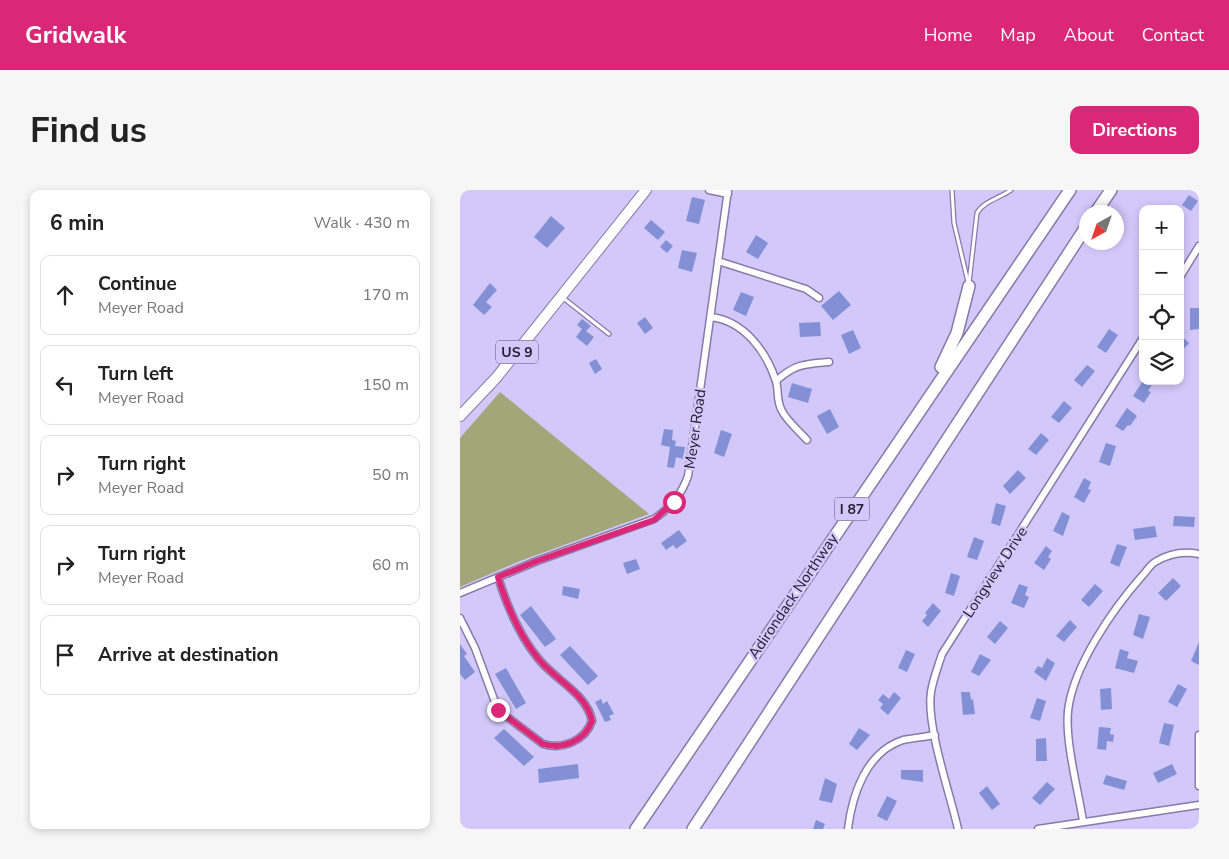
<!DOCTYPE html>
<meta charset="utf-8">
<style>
:root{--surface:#fff;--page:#f6f6f6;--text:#222;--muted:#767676;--line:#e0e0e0;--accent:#db2777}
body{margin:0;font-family:"Nunito Sans",sans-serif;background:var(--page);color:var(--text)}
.controls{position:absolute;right:15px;top:15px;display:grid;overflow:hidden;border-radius:10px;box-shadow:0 2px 8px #0003}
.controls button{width:45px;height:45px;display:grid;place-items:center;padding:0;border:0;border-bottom:1px solid var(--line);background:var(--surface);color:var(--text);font:25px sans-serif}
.compass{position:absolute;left:619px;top:15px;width:45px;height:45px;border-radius:50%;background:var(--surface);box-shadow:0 2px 8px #0003;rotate:220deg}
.stop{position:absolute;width:15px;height:15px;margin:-11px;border:4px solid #db2777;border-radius:50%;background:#fff}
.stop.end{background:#db2777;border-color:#fff;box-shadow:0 1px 5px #0008}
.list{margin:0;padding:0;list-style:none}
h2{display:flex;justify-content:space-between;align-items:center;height:65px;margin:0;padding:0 20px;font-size:21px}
h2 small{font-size:16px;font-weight:400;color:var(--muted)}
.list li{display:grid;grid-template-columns:32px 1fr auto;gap:15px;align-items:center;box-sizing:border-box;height:80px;margin:0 10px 10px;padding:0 10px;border:1px solid var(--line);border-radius:10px}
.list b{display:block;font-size:19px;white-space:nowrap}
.list p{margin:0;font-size:16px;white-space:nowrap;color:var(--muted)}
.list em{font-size:16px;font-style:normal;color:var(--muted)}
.icon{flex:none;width:28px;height:28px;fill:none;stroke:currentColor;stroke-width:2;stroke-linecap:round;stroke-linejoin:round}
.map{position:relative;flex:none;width:739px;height:639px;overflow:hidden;border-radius:10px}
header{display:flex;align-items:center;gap:30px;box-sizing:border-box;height:70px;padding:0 25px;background:var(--accent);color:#fff}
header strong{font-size:24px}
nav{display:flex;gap:28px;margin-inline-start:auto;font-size:18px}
.intro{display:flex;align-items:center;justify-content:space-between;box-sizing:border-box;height:120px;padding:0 30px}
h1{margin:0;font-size:35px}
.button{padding:12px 22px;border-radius:10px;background:var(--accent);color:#fff;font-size:18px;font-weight:700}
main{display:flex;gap:30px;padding:0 30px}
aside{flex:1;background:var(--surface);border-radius:10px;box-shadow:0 2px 8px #0003}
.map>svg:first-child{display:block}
.green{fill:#a1a778}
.building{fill:#8390d5}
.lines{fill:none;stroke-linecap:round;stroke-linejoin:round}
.lane-casing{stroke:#857ba8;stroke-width:5.5}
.street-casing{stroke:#857ba8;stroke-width:9}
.primary-casing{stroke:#857ba8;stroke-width:12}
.highway-casing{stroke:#857ba8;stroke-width:14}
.lane{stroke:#fff;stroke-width:3}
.street{stroke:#fff;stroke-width:6}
.primary{stroke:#fff;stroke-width:10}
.highway{stroke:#fff;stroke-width:11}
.route{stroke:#db2777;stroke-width:6}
.labels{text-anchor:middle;stroke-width:5;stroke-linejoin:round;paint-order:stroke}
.shield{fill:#d2c8fa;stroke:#58526f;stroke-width:1}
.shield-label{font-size:14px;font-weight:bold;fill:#242033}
.street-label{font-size:15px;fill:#242033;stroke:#d2c8fa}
</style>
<header>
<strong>Gridwalk</strong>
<nav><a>Home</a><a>Map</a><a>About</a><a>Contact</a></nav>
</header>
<div class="intro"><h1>Find us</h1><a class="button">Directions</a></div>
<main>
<aside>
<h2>6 min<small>Walk · 430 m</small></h2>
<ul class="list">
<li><svg class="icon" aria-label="ahead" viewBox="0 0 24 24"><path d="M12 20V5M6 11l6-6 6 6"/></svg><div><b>Continue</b><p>Meyer Road</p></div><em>170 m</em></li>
<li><svg class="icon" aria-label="left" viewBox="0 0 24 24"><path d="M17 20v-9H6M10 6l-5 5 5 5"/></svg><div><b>Turn left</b><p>Meyer Road</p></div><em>150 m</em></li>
<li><svg class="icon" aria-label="right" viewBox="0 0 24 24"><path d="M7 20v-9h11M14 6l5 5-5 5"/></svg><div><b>Turn right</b><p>Meyer Road</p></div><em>50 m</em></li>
<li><svg class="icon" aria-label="right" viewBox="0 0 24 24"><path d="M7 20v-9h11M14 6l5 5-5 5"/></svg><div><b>Turn right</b><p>Meyer Road</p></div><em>60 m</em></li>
<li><svg class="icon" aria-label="arrive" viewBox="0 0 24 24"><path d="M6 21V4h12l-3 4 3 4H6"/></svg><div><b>Arrive at destination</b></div></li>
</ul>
</aside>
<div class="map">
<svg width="739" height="639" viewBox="0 0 739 639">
<rect width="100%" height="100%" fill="#d2c8fa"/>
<path class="green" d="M 40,202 L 189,324 L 60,371 L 0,397 L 0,248 Z"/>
<g class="building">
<path d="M 729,5 L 738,11 L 731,21 L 722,15 Z"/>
<path d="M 232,7 L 245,10 L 239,34 L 226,31 Z"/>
<path d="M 91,26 L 105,38 L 87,58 L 74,47 Z"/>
<path d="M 191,30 L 205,42 L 198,50 L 184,38 Z"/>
<path d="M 296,45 L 308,53 L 298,69 L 286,62 Z"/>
<path d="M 206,50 L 213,56 L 207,63 L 200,57 Z"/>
<path d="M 222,60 L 237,63 L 232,82 L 218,78 Z"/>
<path d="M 30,93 L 37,100 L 26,112 L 32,117 L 24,125 L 13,115 Z"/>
<path d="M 379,101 L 391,115 L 373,130 L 361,116 Z"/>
<path d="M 281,102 L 294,107 L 286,126 L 273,120 Z"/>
<path d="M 730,118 L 739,118 L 739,139 L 730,140 Z"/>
<path d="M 185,127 L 193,138 L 185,144 L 177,133 Z"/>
<path d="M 122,129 L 131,136 L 126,141 L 134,147 L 127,156 L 116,147 L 122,139 L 117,135 Z"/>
<path d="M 360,132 L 361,146 L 340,147 L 339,133 Z"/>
<path d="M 649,139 L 658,145 L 646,163 L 637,157 Z"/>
<path d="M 393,140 L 401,158 L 389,164 L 381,145 Z"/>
<path d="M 720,145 L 729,153 L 720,163 Z"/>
<path d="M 136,169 L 142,179 L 135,184 L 129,173 Z"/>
<path d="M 627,175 L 635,181 L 622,197 L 614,190 Z"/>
<path d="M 683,191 L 692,194 L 688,201 L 691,202 L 684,213 L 673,206 Z"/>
<path d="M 332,193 L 352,199 L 348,213 L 328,207 Z"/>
<path d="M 604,211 L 612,218 L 599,233 L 591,227 Z"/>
<path d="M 667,218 L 677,226 L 670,236 L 668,235 L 663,241 L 655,236 Z"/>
<path d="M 370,219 L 379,237 L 367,244 L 357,226 Z"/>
<path d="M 204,239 L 213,240 L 212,250 L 216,251 L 215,256 L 225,257 L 223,269 L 216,267 L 214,278 L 207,277 L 210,257 L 201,255 Z"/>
<path d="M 261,240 L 272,244 L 264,267 L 254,263 Z"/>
<path d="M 581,243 L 589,250 L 576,265 L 568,259 Z"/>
<path d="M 646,253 L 656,256 L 650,276 L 639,272 Z"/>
<path d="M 558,280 L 566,288 L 550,304 L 543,296 Z"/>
<path d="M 624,288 L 631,292 L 628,299 L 631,300 L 624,313 L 614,307 Z"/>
<path d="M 536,313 L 546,316 L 540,336 L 531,333 Z"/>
<path d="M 602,322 L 610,326 L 603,346 L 593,341 Z"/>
<path d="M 714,326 L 735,327 L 734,337 L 713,336 Z"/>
<path d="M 695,336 L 697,347 L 675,350 L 673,339 Z"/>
<path d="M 219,340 L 227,351 L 216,359 L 213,355 L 206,360 L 201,353 Z"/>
<path d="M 514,347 L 524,351 L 517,370 L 507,367 Z"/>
<path d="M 657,354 L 667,357 L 659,377 L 650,373 Z"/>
<path d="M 586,356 L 592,361 L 588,367 L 591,369 L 584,380 L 574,373 Z"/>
<path d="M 176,369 L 180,379 L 167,384 L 163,373 Z"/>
<path d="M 491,383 L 500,386 L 494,406 L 485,403 Z"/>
<path d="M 713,388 L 721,396 L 706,411 L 698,403 Z"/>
<path d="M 559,394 L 568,397 L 565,405 L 569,407 L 564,418 L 551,413 Z"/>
<path d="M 635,394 L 643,401 L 629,417 L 621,410 Z"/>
<path d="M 103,396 L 120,399 L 118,409 L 102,405 Z"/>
<path d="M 473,413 L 481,421 L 468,437 L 462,431 L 467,425 L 465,423 Z"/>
<path d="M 71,416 L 96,449 L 85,457 L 60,425 Z"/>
<path d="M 679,424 L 690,427 L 683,449 L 673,445 Z"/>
<path d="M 610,430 L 617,437 L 604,452 L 596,446 Z"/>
<path d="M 540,431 L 548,438 L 535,454 L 527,447 Z"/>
<path d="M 739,452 L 739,475 L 731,471 Z"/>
<path d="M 0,454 L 7,464 L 4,466 L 15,482 L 5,490 L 0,484 Z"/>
<path d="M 110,456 L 138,486 L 128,495 L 100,465 Z"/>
<path d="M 660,459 L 669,462 L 667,468 L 678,471 L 674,483 L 655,478 Z"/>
<path d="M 446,460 L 455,464 L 447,482 L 438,478 Z"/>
<path d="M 520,464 L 531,470 L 519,486 L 511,482 Z"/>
<path d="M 587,468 L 595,473 L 586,491 L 574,482 L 578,476 L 582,478 Z"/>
<path d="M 46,478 L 66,513 L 56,519 L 35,484 Z"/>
<path d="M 718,494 L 727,499 L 717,517 L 708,512 Z"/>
<path d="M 651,498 L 652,519 L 641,520 L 640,499 Z"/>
<path d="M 434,502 L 441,508 L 428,525 L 420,518 L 423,514 L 418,510 L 423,504 L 429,509 Z"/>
<path d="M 501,502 L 510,502 L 511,510 L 513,509 L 515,524 L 503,525 Z"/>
<path d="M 577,508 L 586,511 L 580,531 L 570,528 Z"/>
<path d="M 141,509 L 143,514 L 147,511 L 154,524 L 149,526 L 151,530 L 145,532 L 135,512 Z"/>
<path d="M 704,533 L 714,535 L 709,556 L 699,553 Z"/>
<path d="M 639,537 L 651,538 L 650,544 L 654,545 L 653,552 L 647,551 L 646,560 L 637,559 Z"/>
<path d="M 399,538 L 410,545 L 397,560 L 389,554 Z"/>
<path d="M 44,539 L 74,567 L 64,576 L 34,548 Z"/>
<path d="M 586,548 L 587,571 L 576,571 L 576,549 Z"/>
<path d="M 118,574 L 119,588 L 79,593 L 78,579 Z"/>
<path d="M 712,574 L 717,584 L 698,593 L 693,583 Z"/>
<path d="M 441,580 L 463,580 L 463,592 L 441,589 Z"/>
<path d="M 646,585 L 667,591 L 664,600 L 643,594 Z"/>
<path d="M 365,588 L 377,594 L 372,613 L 359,610 Z"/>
<path d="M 587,592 L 595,599 L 580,615 L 572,608 Z"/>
<path d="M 527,596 L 540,614 L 532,620 L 519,603 Z"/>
<path d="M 427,606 L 437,611 L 427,631 L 417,626 Z"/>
<path d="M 356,630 L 365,634 L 363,639 L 353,639 Z"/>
</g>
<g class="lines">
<g class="lane-casing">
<g id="lane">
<path d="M 492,0 L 494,33 L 508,92"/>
<path d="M 509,93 L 517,23 C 524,11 540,8 551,0"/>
<path d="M 102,107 L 149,144"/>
</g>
</g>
<g class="street-casing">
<g id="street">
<path d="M 249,0 L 268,4"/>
<path d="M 258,71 L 346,99 L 359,108"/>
<path d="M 720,87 L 739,56"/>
<path d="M 251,127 C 284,131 306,161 316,191 C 319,201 316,211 322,221 C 327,231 339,241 347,250"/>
<path d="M 316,191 C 335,174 344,174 369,172"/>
<path d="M 0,403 L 77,371 L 194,329 C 210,318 221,306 228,286 L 268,0"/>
<path d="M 0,428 L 15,458 L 38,520 L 83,554 C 102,560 125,551 132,531 C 127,503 93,489 77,467 C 58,443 47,416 38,387"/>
<path d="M 739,545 L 739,596"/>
<path d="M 623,631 C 618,599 605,552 608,521 C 613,476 653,419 682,386 C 686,382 690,375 695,372 C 708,364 724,361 739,364"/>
<path d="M 388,639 C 392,605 406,562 443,550 C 453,548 464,547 475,545"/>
<path d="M 498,639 C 490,603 466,536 471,502 C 473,489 478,477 482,464 L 683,148"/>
<path d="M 578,639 L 739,615"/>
</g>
</g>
<g class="primary-casing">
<path id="primary" d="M 0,226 L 36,188 L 186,0"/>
</g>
<g class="highway-casing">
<g id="highway">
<path d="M 636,22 L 651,0"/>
<path d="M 481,177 L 497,143 L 509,96"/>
<path d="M 176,639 L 610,0"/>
<path d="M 233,639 L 626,37"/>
</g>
</g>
<use href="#lane" class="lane"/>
<use href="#street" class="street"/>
<use href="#primary" class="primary"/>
<use href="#highway" class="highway"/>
</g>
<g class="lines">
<path class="route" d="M 38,520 L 83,554 C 102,560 125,551 132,531 C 127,503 93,489 77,467 C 58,443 47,416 38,387 L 77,371 L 194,330 L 214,312"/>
</g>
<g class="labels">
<g class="shield">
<rect x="36" y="150.5" width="42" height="23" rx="4"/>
<rect x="374.5" y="307.5" width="35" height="23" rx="4"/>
</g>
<g class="shield-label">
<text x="57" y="167">US 9</text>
<text x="392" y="324">I 87</text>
</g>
<g class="street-label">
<text transform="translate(235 239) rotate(-82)" y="5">Meyer Road</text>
<text transform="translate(535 382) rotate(-57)" y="5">Longview Drive</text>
<text transform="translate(333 406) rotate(-56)" y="5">Adirondack Northway</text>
</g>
</g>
</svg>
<div class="controls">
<button>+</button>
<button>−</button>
<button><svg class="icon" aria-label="locate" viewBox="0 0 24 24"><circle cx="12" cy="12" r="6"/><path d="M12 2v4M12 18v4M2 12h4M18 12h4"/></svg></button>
<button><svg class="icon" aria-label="layers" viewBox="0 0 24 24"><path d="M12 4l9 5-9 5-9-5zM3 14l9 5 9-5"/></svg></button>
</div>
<svg class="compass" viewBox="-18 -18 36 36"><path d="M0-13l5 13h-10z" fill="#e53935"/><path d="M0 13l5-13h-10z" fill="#767676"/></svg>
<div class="stop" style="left:214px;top:312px"></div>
<div class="stop end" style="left:38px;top:520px"></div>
</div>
</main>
